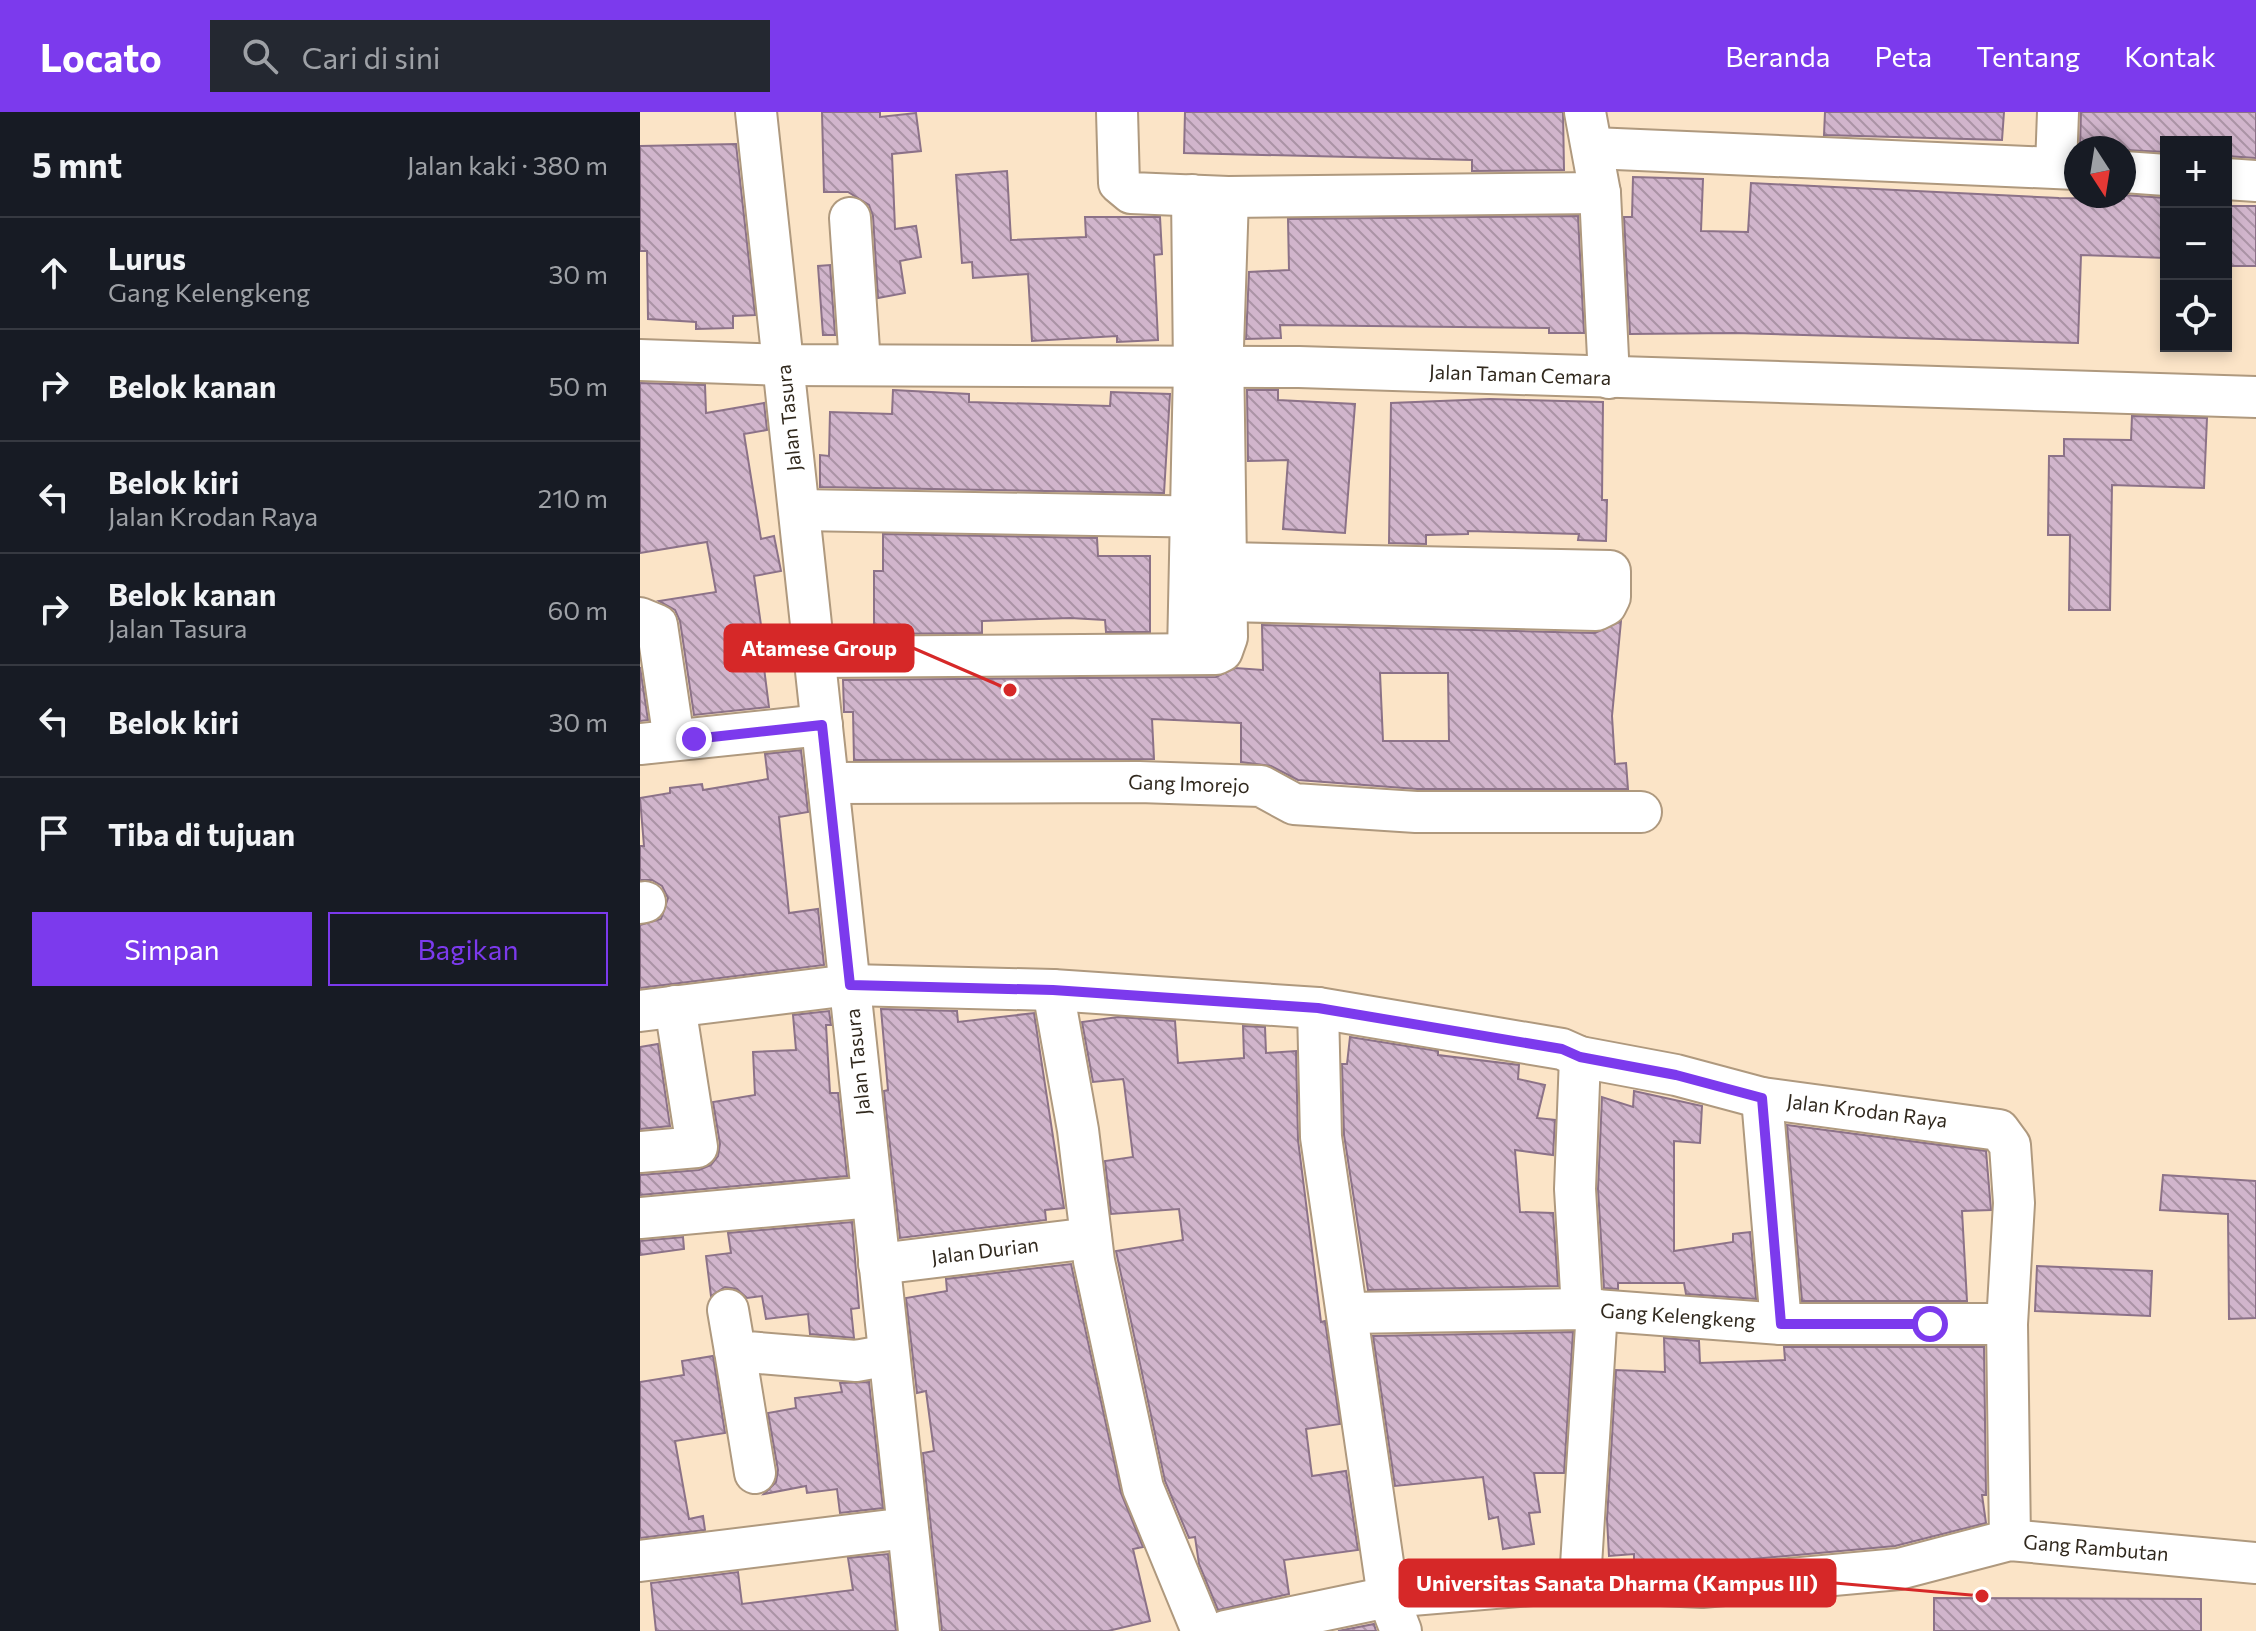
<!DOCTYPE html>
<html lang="id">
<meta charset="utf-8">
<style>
:root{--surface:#171b24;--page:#242831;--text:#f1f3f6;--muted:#9ea1a6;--line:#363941;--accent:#7c3aed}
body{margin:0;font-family:Commissioner,sans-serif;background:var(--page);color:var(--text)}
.controls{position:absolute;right:24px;top:24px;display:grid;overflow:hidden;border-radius:0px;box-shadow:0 4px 12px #0003}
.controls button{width:72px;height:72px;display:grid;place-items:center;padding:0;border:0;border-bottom:2px solid var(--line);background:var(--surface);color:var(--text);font:40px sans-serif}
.compass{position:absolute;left:1424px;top:24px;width:72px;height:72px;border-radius:50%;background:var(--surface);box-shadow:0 4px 12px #0003;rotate:168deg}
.stop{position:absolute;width:24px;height:24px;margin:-18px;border:6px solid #7c3aed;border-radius:50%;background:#fff}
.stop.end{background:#7c3aed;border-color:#fff;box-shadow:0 2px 8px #0008}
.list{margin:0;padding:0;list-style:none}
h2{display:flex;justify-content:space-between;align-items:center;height:104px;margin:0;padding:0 32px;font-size:34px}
h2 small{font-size:26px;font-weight:400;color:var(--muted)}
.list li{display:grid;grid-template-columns:52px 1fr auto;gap:24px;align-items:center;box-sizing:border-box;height:112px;padding:0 32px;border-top:2px solid var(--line)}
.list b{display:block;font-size:30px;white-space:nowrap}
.list p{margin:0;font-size:26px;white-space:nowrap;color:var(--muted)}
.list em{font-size:26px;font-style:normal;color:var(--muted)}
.actions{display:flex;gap:16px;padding:24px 32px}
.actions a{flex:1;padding:18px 0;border:2px solid var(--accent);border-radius:0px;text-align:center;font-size:28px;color:var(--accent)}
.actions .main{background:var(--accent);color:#fff}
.icon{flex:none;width:44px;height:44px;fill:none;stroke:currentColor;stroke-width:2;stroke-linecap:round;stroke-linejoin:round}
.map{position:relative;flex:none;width:1616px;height:1519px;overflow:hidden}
header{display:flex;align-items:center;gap:48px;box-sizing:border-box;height:112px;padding:0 40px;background:var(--accent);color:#fff}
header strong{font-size:38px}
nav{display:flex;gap:44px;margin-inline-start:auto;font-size:28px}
.search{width:560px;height:72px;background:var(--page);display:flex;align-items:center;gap:20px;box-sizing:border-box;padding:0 28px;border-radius:0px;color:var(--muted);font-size:30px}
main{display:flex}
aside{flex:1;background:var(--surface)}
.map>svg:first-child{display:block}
.building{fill:url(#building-back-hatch);stroke:#8c7288;stroke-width:2;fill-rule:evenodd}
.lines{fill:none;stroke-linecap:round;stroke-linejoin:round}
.minor-casing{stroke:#af997e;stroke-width:44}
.minor{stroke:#fff;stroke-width:40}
.route{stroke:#7c3aed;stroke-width:10}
.labels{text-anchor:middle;stroke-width:6;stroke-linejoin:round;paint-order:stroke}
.street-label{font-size:20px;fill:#31291e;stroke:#fff}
.leader{fill:none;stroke:#d62828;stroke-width:3}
.callout-dot{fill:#d62828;stroke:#fff;stroke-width:3}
.callout{fill:#d62828;stroke:#d62828;stroke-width:3}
.callout-label{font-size:22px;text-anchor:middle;font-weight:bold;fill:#fff}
</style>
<header>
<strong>Locato</strong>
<div class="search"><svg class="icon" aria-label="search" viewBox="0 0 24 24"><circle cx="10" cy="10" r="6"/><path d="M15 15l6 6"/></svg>Cari di sini</div>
<nav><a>Beranda</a><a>Peta</a><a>Tentang</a><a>Kontak</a></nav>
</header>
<main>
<aside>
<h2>5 mnt<small>Jalan kaki · 380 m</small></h2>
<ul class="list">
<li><svg class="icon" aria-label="ahead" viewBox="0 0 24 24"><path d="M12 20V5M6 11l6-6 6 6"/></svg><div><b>Lurus</b><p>Gang Kelengkeng</p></div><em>30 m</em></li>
<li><svg class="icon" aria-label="right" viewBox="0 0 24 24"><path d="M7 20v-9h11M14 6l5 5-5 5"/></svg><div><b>Belok kanan</b></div><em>50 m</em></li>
<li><svg class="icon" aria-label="left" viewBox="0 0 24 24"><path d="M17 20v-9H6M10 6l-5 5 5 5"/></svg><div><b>Belok kiri</b><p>Jalan Krodan Raya</p></div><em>210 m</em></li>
<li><svg class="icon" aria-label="right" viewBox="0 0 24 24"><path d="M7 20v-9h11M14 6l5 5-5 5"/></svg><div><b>Belok kanan</b><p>Jalan Tasura</p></div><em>60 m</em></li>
<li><svg class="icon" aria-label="left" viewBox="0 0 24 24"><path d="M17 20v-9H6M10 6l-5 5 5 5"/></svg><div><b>Belok kiri</b></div><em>30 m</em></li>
<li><svg class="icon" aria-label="arrive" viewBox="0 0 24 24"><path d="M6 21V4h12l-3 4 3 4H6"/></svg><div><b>Tiba di tujuan</b></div></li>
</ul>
<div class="actions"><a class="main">Simpan</a><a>Bagikan</a></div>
</aside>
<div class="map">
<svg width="1616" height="1519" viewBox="0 0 1616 1519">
<defs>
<pattern id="building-back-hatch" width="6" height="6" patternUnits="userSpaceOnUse" patternTransform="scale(2)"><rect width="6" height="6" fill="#d1b5cc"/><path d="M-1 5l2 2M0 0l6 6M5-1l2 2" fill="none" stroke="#aa93a5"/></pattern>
</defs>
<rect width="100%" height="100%" fill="#fbe4c7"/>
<g class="building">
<path d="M 182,0 L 240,0 L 240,5 L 276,1 L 281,39 L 252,42 L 255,117 L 276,114 L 281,145 L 260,149 L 265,181 L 238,186 L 233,104 L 229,93 L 208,80 L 184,80 Z"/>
<path d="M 545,0 L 923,0 L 924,58 L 832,59 L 832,48 L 544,41 Z"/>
<path d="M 1185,0 L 1364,0 L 1362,28 L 1184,23 Z"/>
<path d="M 1441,0 L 1616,0 L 1616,46 L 1586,44 L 1586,30 L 1526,30 L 1526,40 L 1444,36 L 1440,35 Z"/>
<path d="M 96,32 L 115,203 L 93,204 L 93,216 L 56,217 L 56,210 L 8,207 L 7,139 L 0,139 L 0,34 Z"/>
<path d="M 367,59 L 371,128 L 446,125 L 445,105 L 520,105 L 522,142 L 514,143 L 518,228 L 477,230 L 477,224 L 392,229 L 388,162 L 333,166 L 332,150 L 322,151 L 316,63 Z"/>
<path d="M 993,65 L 1063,67 L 1061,119 L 1108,120 L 1111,71 L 1419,86 L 1484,87 L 1484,83 L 1526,86 L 1526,146 L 1441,143 L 1438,231 L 1095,221 L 990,222 L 984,105 L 992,105 Z"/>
<rect x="1586" y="94" width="30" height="60"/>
<path d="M 938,104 L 944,221 L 909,221 L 909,216 L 640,213 L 641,226 L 606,227 L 609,160 L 649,158 L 648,107 Z"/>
<path d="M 190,153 L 195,223 L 183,223 L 178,154 Z"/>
<path d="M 0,271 L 65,273 L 66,301 L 124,291 L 127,318 L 104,322 L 121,427 L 134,424 L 141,459 L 114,464 L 127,555 L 124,556 L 129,595 L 54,603 L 40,509 L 35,498 L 19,489 L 76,480 L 67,430 L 0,441 Z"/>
<path d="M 253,278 L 329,282 L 329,290 L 470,294 L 471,280 L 530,282 L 524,381 L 180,375 L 180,343 L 189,344 L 190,300 L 252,302 Z"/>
<path d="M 607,278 L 638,278 L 638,288 L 715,292 L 705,421 L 643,417 L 648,348 L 608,349 Z"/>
<path d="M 850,287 L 963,290 L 962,388 L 967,388 L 966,429 L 938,428 L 939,422 L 828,419 L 828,422 L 786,423 L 786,432 L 749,431 L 751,291 Z"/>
<path d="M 1492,304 L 1567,306 L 1564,376 L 1472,373 L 1470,498 L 1429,498 L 1430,423 L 1408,423 L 1409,344 L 1424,344 L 1424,327 L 1491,328 Z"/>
<path d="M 243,422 L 457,426 L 458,444 L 510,444 L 510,520 L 466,520 L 465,508 L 430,506 L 342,509 L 342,521 L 234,522 L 234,459 L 243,459 Z"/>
<path d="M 981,509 L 972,604 L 975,652 L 986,651 L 988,677 L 777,677 L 658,668 L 631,654 L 601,650 L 601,611 L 512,607 L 514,647 L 214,648 L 213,600 L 204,600 L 203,568 L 576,565 L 595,556 L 623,558 L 622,513 L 955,521 ZM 740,561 L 808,561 L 809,629 L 743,629 Z"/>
<path d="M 0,555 L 8,608 L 0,609 Z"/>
<path d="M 161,638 L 168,700 L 139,705 L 149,801 L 178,797 L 184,853 L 0,876 L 0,813 L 21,807 L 28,786 L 22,774 L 12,768 L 0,768 L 0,734 L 4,734 L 0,686 L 30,681 L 30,676 L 62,672 L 63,678 L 128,667 L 125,642 Z"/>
<path d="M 241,897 L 317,899 L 318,910 L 394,901 L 424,1096 L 405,1098 L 406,1108 L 260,1126 L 244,979 L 248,978 Z"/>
<path d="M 189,899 L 191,913 L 186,913 L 190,981 L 198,981 L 207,1064 L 0,1083 L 0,1063 L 59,1058 L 71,1053 L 78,1044 L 80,1032 L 73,990 L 115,983 L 113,940 L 156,938 L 153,903 Z"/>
<path d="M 478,905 L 535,909 L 538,951 L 604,946 L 603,914 L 625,915 L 626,941 L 656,939 L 658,1028 L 681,1210 L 685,1209 L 700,1312 L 666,1317 L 672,1364 L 706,1359 L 718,1438 L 644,1448 L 649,1482 L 578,1498 L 559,1452 L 555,1425 L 549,1426 L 525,1369 L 476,1139 L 543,1128 L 539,1097 L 471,1102 L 465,1049 L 493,1045 L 484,971 L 483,967 L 453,970 L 442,910 Z"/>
<path d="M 710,925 L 798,939 L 798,943 L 879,953 L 878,967 L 905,973 L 897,1006 L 915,1008 L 913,1043 L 875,1038 L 880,1100 L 913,1101 L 918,1174 L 728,1178 L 704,1023 L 702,952 L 707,952 Z"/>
<path d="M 18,932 L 30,1014 L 0,1017 L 0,935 Z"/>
<path d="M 994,979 L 1062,994 L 1060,1031 L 1034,1029 L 1034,1139 L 1093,1130 L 1093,1122 L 1110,1120 L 1116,1187 L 1046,1182 L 1044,1171 L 978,1171 L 978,1177 L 964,1176 L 958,1077 L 962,985 L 993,995 Z"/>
<path d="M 1147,1013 L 1346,1039 L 1351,1098 L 1322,1099 L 1327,1189 L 1162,1189 Z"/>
<path d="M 1523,1063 L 1616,1069 L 1616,1206 L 1589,1207 L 1588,1102 L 1520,1098 Z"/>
<path d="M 212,1110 L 219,1196 L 211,1197 L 214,1226 L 170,1222 L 168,1202 L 126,1207 L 122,1184 L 107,1186 L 97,1177 L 85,1175 L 71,1184 L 66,1144 L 91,1141 L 88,1121 Z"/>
<path d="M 43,1125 L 44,1137 L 0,1143 L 0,1129 Z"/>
<path d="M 431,1152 L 481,1381 L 503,1435 L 493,1437 L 510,1509 L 468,1519 L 302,1519 L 283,1341 L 294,1339 L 286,1279 L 277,1281 L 266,1186 L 307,1179 L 306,1167 Z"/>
<path d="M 1397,1154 L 1512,1159 L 1510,1204 L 1395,1199 Z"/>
<path d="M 933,1220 L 924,1361 L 894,1361 L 900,1400 L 889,1401 L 894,1432 L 863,1437 L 858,1405 L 849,1407 L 843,1365 L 755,1374 L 733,1224 Z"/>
<path d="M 1024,1226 L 1059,1229 L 1060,1251 L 1145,1248 L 1144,1235 L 1344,1235 L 1346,1383 L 1342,1383 L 1346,1411 L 1255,1434 L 1102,1448 L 994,1449 L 994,1442 L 969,1444 L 967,1407 L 976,1258 L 1025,1260 Z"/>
<path d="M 73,1244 L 85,1321 L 35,1329 L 49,1407 L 63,1404 L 65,1418 L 0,1426 L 0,1270 L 44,1263 L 42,1249 Z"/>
<path d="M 229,1270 L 243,1396 L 200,1401 L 197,1377 L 167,1381 L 166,1374 L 124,1382 L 136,1370 L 138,1358 L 128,1301 L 156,1296 L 155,1286 L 202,1280 L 200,1271 Z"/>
<path d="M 248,1442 L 256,1519 L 16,1519 L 11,1471 L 98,1460 L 102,1492 L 213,1478 L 208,1446 Z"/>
<path d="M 1294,1486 L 1561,1487 L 1561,1519 L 1294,1519 Z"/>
<path d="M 734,1512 L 736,1519 L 698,1519 Z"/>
</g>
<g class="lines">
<g class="minor-casing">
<g id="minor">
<path d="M 116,0 L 279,1519"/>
<path d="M 477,0 L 479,71 L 491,81 L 588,85 L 960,81"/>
<path d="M 945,0 L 960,81 L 969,266"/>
<path d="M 953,36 L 1436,57"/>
<path d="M 1416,55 L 1418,0"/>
<path d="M 1484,60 L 1526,63"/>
<path d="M 1586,67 L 1616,69"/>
<path d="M 210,106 L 220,252"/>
<path d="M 0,248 L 144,253 L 659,255 L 1616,285"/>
<path d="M 159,398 L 578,405"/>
<path d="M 586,451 L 970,459 L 970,485 L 966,493 L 956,498 L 586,489"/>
<path d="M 0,506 L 17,513 L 34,628"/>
<path d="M 548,542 L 554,256 L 552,83"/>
<path d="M 175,545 L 576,542 L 582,539 L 587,525 L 583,235 L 588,85"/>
<path d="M 0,632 L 182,613"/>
<path d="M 188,671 L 499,670 L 621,674 L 654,692 L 776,700 L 1001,700"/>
<path d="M 0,791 L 5,790"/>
<path d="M 413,878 L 438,1018 L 454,1149 L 503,1376 L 562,1519"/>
<path d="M 678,896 L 681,1025 L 748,1485 L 761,1519"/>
<path d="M 0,899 L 210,873 L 413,878 L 678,896 L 922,937 L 940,945 L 1036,963 L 1122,986 L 1359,1018 L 1370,1033 L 1374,1091 L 1367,1212 L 1370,1428"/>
<path d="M 940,945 L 935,1077 L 942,1197"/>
<path d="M 1122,986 L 1141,1212"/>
<path d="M 0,1040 L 57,1035 L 35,894"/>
<path d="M 0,1106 L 232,1085"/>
<path d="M 239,1152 L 451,1126"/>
<path d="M 88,1198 L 95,1239 L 216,1249 L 249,1243"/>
<path d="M 709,1201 L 942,1197 L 1141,1212 L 1367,1212"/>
<path d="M 95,1239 L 115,1361"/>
<path d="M 0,1449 L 267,1416"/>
<path d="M 940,1469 L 957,1198"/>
<path d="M 585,1519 L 748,1485 L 940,1469 L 1062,1475 L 1259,1457 L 1370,1428 L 1616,1451"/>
</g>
</g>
<use href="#minor" class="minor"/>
</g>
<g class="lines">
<path class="route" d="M 54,627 L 182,613 L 210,873 L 413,878 L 678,896 L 922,937 L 940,945 L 1036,963 L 1122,986 L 1141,1212 L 1290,1212"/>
</g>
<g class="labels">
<g class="street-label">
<text transform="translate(880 263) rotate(2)" y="7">Jalan Taman Cemara</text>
<text transform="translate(149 306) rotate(-96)" y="7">Jalan Tasura</text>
<text transform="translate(549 672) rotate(2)" y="7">Gang Imorejo</text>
<text transform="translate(218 950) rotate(-96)" y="7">Jalan Tasura</text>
<text transform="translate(1227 999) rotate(7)" y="7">Jalan Krodan Raya</text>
<text transform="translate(345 1139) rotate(-7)" y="7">Jalan Durian</text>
<text transform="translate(1038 1204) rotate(4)" y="7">Gang Kelengkeng</text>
<text transform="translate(1456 1436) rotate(5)" y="7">Gang Rambutan</text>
</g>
</g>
<path class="leader" d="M370 578L273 536M1342 1484L1195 1471"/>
<g class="callout-dot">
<circle cx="370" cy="578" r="8"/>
<circle cx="1342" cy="1484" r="8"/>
</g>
<g class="callout">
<rect x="85" y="513" width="188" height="46" rx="8"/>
<rect x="760" y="1448" width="435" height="46" rx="8"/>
</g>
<g class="callout-label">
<text x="179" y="544">Atamese Group</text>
<text x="977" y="1479">Universitas Sanata Dharma (Kampus III)</text>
</g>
</svg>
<div class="controls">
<button>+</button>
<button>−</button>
<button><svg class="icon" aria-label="locate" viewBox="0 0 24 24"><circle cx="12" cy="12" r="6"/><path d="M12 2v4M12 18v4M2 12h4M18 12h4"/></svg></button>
</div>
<svg class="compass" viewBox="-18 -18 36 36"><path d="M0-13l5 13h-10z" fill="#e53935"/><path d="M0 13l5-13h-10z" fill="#9ea1a6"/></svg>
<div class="stop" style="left:1290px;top:1212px"></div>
<div class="stop end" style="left:54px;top:627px"></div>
</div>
</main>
